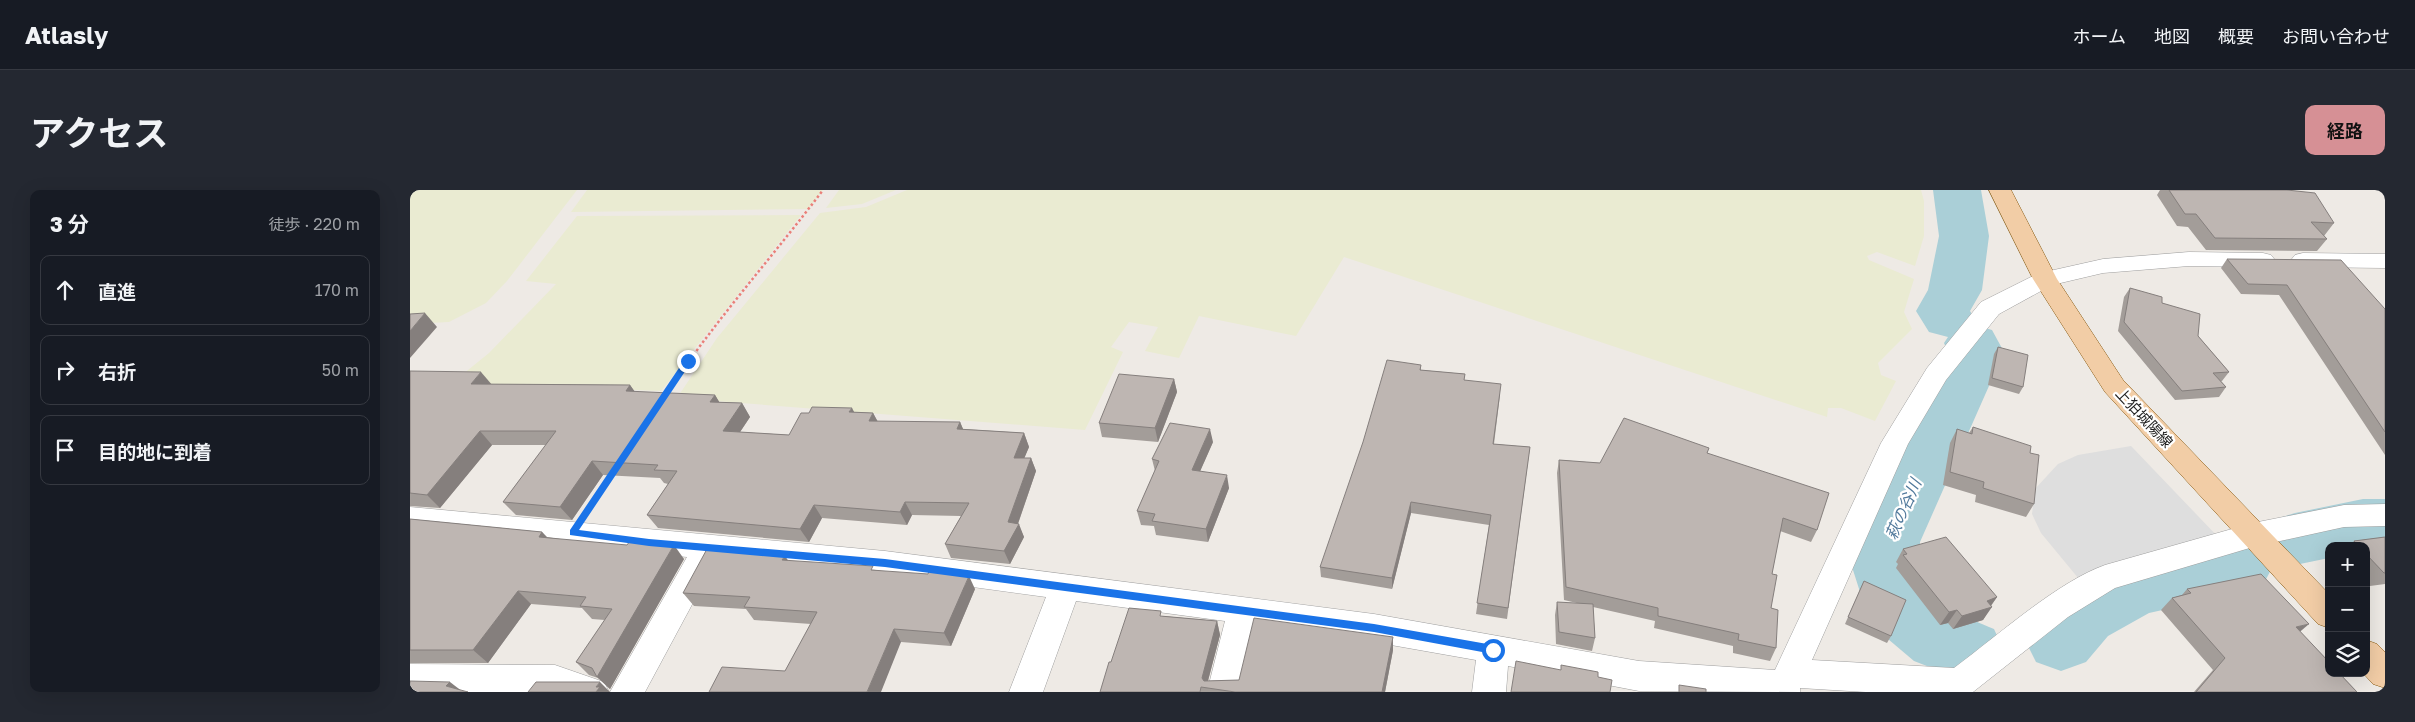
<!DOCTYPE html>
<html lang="ja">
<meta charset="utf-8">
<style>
:root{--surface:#171b24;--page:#242831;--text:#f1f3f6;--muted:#9ea1a6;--line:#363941;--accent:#d69095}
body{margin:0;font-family:"Golos Text","Noto Sans JP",sans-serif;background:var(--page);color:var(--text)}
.controls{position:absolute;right:15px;bottom:15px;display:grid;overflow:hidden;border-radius:10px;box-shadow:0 5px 20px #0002}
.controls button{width:45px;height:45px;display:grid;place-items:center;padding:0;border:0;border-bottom:1px solid var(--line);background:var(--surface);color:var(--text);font:25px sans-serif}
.stop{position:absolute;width:15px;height:15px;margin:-11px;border:4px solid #1a73e8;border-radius:50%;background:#fff}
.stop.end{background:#1a73e8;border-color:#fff;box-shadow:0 1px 5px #0008}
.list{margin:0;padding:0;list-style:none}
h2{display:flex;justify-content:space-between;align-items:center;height:65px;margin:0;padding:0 20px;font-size:21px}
h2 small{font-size:16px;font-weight:400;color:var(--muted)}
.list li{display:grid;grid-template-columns:32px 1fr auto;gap:15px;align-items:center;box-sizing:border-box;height:70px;margin:0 10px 10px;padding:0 10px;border:1px solid var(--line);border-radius:10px}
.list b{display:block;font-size:19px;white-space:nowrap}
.list em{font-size:16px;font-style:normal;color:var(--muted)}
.icon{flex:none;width:28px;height:28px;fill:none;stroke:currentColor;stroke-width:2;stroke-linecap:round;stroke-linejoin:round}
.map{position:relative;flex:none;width:1975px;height:502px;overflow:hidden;border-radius:10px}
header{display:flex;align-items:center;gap:30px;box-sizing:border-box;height:70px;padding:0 25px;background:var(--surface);border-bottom:1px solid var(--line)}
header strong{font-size:24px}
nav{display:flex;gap:28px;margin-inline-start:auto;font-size:18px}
.intro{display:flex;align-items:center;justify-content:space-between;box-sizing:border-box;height:120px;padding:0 30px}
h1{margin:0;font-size:35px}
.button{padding:12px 22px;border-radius:10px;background:var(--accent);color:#111;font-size:18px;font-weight:700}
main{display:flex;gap:30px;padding:0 30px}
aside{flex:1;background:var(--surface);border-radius:10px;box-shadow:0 5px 20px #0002}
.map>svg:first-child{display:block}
.farmland{fill:#eaebd2}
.parking{fill:#dedede}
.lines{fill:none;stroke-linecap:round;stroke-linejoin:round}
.river{fill:#aacfd7;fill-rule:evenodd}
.minor-casing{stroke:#9f9f9f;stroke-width:1}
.primary-casing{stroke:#875910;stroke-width:1}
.path-far1{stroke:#ea7f79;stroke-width:2.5;stroke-dasharray:2.5 2.5;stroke-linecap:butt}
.path{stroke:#ea7f79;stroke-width:3;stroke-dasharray:2.5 2.5;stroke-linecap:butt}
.minor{fill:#fff;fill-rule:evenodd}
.primary{fill:#f2cda6;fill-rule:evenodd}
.wall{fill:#a39d99}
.shaded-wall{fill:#857f7d}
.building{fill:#beb6b2;stroke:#857f7d}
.route{fill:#1a73e8}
.labels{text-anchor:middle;stroke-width:4.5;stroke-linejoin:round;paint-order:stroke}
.street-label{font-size:15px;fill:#1e1e1e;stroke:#fff}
.water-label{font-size:16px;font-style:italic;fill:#527a9c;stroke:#fff}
</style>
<header>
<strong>Atlasly</strong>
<nav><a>ホーム</a><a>地図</a><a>概要</a><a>お問い合わせ</a></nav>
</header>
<div class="intro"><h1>アクセス</h1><a class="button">経路</a></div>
<main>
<aside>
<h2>3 分<small>徒歩 · 220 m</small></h2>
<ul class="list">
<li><svg class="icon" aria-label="ahead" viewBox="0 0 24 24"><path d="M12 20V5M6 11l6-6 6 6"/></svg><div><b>直進</b></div><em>170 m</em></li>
<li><svg class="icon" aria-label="right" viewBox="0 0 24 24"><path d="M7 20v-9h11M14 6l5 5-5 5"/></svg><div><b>右折</b></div><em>50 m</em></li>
<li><svg class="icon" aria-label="arrive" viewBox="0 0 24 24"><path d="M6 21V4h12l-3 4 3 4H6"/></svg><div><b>目的地に到着</b></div></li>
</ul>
</aside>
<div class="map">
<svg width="1975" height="502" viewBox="0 0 1975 502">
<rect width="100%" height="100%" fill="#eeeae5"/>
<g class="farmland">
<path d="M 0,0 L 167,0 L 97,91 L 76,113 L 39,132 L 0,134 Z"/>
<path d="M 177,0 L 413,0 L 398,19 L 161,22 Z"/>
<path d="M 429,0 L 486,0 L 452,14 L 416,18 Z"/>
<path d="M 497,0 L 1511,0 L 1514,11 L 1514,46 L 1505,76 L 1467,62 L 1457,66 L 1459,70 L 1504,89 L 1494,122 L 1502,139 L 1468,173 L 1471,185 L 1486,191 L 1465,231 L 1431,218 L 1418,218 L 1417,227 L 934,67 L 886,146 L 789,126 L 769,168 L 735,161 L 748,137 L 719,132 L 701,157 L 713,162 L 675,240 L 267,208 L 307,148 L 410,23 L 456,17 Z"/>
<path d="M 391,25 L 251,201 L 42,193 L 79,163 L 146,94 L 116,91 L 167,26 Z"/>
</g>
<path class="parking" d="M 1721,256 L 1809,348 L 1669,389 L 1631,343 L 1622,324 L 1625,299 L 1648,274 L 1668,265 Z"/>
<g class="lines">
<g class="river">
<path d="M 1523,0 L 1571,0 L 1579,46 L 1572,100 L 1560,121 L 1565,129 L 1562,134 L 1582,140 L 1594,162 L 1510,352 C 1510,361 1510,371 1511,379 C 1516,410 1559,429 1584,439 L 1594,461 L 1584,483 L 1558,492 L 1504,471 L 1478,449 L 1450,402 L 1443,380 L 1444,352 L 1538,162 L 1534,153 L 1538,147 L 1519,142 L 1506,121 L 1518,100 L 1529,46 Z"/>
<path d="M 1953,309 L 1975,309 L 1975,361 L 1956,361 L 1956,356 L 1919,356 L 1919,368 L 1885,375 L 1862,368 L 1852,349 L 1862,330 L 1885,323 Z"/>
<path d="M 1829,349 L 1853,357 L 1863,376 L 1853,395 L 1829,403 L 1739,423 L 1698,446 L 1676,472 L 1651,481 L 1626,472 L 1615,450 L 1626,428 L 1648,404 L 1699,378 L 1723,370 Z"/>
</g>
<g class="minor-casing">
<g id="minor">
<path d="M 1779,62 L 1853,63 L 1861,65 L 1865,70 L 1861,75 L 1853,77 L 1779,76 L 1693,83 L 1642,95 L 1589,124 L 1536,190 L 1498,254 L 1402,470 L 1544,478 C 1586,447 1647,392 1695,375 L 1843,333 L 1934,315 L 1975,314 L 1975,336 L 1934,337 L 1843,357 L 1705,398 L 1658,427 L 1563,502 L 1456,502 L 1390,498 L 1390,502 L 1229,501 L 1098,476 L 1096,502 L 1062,502 L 1066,470 L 964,452 L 846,436 L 831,502 L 797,502 L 815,431 L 666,411 L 633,502 L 599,502 L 636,407 L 475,385 L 306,370 L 235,502 L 200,502 L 277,367 L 0,339 L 0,317 L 475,361 L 964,424 L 1229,471 L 1365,480 L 1471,253 L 1517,178 L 1571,112 L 1627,84 L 1635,82 L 1693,69 Z"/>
<path d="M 1893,63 L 1975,64 L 1975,78 L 1893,77 L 1885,75 L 1881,70 L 1885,65 Z"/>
<path d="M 0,474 L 145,475 L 194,492 L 199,502 L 0,502 Z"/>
</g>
</g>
<g class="primary-casing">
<g id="primary">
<path d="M 1579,0 L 1601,0 L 1647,89 L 1713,190 L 1919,404 L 1919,438 L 1908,434 L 1695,202 L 1623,89 Z"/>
<path d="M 1956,450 L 1967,454 L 1975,462 L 1975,498 L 1963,494 L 1953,483 L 1956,483 Z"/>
</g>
</g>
<path class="path-far1" d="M 255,206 C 302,134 361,69 413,0"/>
<path class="path" d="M 181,316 L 204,282"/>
<use href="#minor" class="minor"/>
<use href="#primary" class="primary"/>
</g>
<g class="wall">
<path d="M 1750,0 L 1877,0 L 1924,33 L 1914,46 L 1917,49 L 1907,61 L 1796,60 L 1778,37 L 1767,36 L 1747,5 Z"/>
<path d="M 1817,69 L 1975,119 L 1975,265 L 1869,105 L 1831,104 L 1811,78 Z"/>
<path d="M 1720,98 L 1752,113 L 1788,146 L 1819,182 L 1812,191 L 1811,191 L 1816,197 L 1809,207 L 1765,210 L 1708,141 L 1714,107 Z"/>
<path d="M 1588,157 L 1613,197 L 1609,204 L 1578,195 L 1584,164 Z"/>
<path d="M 1011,175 L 1011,180 L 1055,184 L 1054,190 L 1090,205 L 1084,254 L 1120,257 L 1097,429 L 1066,424 L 1079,335 L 1001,323 L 982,399 L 911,387 L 910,377 Z"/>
<path d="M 0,181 L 81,194 L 220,195 L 225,202 L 305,205 L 309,212 L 332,213 L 340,227 L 330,242 L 379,245 L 444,222 L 463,223 L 468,232 L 550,232 L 553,239 L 614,243 L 619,257 L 614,268 L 621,268 L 626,281 L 608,334 L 614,347 L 600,374 L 541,368 L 535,354 L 551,326 L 502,325 L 497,335 L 412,328 L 399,352 L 248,338 L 237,325 L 258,294 L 254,293 L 250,288 L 193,285 L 162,330 L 106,325 L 93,312 L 136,255 L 82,255 L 30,318 L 0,316 Z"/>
<path d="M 764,189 L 767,202 L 748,252 L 692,247 L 689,233 Z"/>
<path d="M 1563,237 L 1620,263 L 1624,314 L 1616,327 L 1565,312 L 1566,305 L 1533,295 L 1540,253 L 1547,239 L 1559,243 Z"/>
<path d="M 803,252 L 790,281 L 819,298 L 798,352 L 746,345 L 744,336 L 731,335 L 727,321 L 745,281 L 742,269 Z"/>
<path d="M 1299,258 L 1297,263 L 1407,340 L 1401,352 L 1370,341 L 1362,384 L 1361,418 L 1366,458 L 1360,471 L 1323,463 L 1323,456 L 1244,438 L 1245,431 L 1183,417 L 1185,448 L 1182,461 L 1146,454 L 1145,425 L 1147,412 L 1171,414 L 1154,410 L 1147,283 L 1149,270 L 1190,273 Z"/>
<path d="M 0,329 L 132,342 L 137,347 L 274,369 L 200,499 L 188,488 L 179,485 L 166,472 L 195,430 L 182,429 L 172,418 L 121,414 L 78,473 L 0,473 Z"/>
<path d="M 1975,347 L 1975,394 L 1960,396 L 1956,392 L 1956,356 L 1939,356 L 1944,351 Z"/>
<path d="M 1493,359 L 1587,407 L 1581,416 L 1573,430 L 1543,439 L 1538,433 L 1530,435 L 1486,378 L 1488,374 L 1486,372 Z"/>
<path d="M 378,371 L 466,380 L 565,399 L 541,456 L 491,452 L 375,481 L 401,434 L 344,430 L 336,419 L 284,416 L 273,403 Z"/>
<path d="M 1454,391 L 1481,446 L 1477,453 L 1435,434 Z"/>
<path d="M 1777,399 L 1890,442 L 1947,502 L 1784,502 L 1803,480 L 1751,420 L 1762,408 L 1772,405 Z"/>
<path d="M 753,426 L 807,431 L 810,445 L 798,491 L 829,490 L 983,447 L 983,460 L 975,502 L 690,502 L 701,472 Z"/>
</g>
<g class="shaded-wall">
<path d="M 15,123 L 27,137 L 0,168 L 0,141 Z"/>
<path d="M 71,182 L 83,196 L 61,194 Z"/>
<path d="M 764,189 L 767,202 L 748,252 L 745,238 Z"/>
<path d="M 220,195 L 230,209 L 216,201 Z"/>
<path d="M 305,205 L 313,218 L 300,212 Z"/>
<path d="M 332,213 L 340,227 L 322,254 L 313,241 Z"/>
<path d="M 442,218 L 449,231 L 439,222 Z"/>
<path d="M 463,223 L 470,236 L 459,231 Z"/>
<path d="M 550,232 L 556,246 L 547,239 Z"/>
<path d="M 800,239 L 803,252 L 785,293 L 782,280 Z"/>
<path d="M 70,241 L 82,255 L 30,318 L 17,305 Z"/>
<path d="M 614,243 L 619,257 L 609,281 L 604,268 Z"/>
<path d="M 621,268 L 626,281 L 606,339 L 609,334 L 614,347 L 600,374 L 594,361 L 598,332 Z"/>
<path d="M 182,271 L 193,285 L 162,330 L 150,317 Z"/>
<path d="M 817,285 L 819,298 L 798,352 L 796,339 Z"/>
<path d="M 495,312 L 502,325 L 497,335 L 490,322 Z"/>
<path d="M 1001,312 L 1001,323 L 982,399 L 982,388 Z"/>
<path d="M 404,315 L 412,328 L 399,352 L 390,339 Z"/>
<path d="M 132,342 L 144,355 L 129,347 Z"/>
<path d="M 264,355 L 274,369 L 200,499 L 187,487 Z"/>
<path d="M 375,366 L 384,379 L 372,370 Z"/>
<path d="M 559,386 L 565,399 L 541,456 L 534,443 Z"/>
<path d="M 108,401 L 121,414 L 78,473 L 63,460 Z"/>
<path d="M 1587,407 L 1579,418 L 1582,417 L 1573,430 L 1543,439 L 1552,426 L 1577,411 Z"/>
<path d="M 1547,420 L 1538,433 L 1530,435 L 1539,422 Z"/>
<path d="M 807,431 L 810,445 L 796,498 L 792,488 Z"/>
<path d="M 1899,434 L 1885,446 L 1886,437 Z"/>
<path d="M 484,439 L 491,452 L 471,502 L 457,502 Z"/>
<path d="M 983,447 L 983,460 L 975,502 L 972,502 Z"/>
<path d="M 40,492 L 53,502 L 36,496 Z"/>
<path d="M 190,492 L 200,502 L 186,502 L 186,497 Z"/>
</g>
<g class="building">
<path d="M 1759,0 L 1877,0 L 1905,3 L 1924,33 L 1901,32 L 1917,49 L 1805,48 L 1786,24 L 1775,24 Z"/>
<path d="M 1817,69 L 1931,70 L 1975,119 L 1975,242 L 1877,95 L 1838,94 Z"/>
<path d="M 1720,98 L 1752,107 L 1752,113 L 1790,124 L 1788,146 L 1819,182 L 1803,183 L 1816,197 L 1772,201 L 1714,132 Z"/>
<path d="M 15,123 L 0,141 L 0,124 Z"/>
<path d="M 1588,157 L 1618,165 L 1613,197 L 1582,188 Z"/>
<path d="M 977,170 L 1011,175 L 1010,180 L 1055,184 L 1054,190 L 1091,194 L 1083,254 L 1120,257 L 1098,418 L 1067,413 L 1081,325 L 1001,312 L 982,388 L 910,377 L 953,252 Z"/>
<path d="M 0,181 L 71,182 L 61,194 L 220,195 L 216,201 L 305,205 L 300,212 L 332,213 L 313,241 L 379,245 L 391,223 L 399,223 L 402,217 L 442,218 L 439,222 L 463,223 L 459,231 L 550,232 L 547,239 L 614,243 L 604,268 L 621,268 L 598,332 L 609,334 L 594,361 L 535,354 L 559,313 L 495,312 L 490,322 L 404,315 L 390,339 L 237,325 L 267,281 L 244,280 L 248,275 L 182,271 L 150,317 L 93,312 L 146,241 L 70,241 L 17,305 L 0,303 Z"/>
<path d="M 709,184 L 764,189 L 745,238 L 689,233 Z"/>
<path d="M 1214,228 L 1299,258 L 1297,263 L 1419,303 L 1407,340 L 1373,328 L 1362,384 L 1367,385 L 1361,418 L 1368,420 L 1366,458 L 1328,450 L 1329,444 L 1248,426 L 1248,418 L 1156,397 L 1149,270 L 1190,273 Z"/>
<path d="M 760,233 L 800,239 L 782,280 L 817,285 L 796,339 L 742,331 L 745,324 L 727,321 L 749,271 L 742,269 Z"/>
<path d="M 1563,237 L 1621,256 L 1620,263 L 1629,265 L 1624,314 L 1573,298 L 1574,292 L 1540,282 L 1547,239 L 1562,244 Z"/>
<path d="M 0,329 L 132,342 L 129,347 L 217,355 L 220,351 L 264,355 L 187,487 L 182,478 L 166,472 L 202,419 L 170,416 L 176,407 L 108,401 L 63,460 L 0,460 Z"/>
<path d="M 1536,347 L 1587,407 L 1577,411 L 1582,417 L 1552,426 L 1547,420 L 1539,422 L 1493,365 L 1497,364 L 1493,359 Z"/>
<path d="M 1975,347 L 1975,383 L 1974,383 L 1956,364 L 1956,356 L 1949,356 L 1944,351 Z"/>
<path d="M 297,359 L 375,366 L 372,370 L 463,376 L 461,380 L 518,384 L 519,381 L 559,386 L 534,443 L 484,439 L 457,502 L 299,502 L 312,477 L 375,481 L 407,422 L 334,417 L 340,407 L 273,403 Z"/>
<path d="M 1851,384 L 1899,434 L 1886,437 L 1919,472 L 1919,483 L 1929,483 L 1947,502 L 1786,502 L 1815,468 L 1762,408 L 1781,403 L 1777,399 Z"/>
<path d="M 1454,391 L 1496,410 L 1481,446 L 1438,427 Z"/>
<path d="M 1147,412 L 1183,414 L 1185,448 L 1149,442 Z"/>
<path d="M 719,418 L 751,421 L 750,426 L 807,431 L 792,488 L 794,491 L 829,490 L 844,428 L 983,447 L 972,502 L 825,502 L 791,497 L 790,502 L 690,502 L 699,472 L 701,472 Z"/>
<path d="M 1106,471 L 1151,480 L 1151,475 L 1188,482 L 1188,487 L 1202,490 L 1200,502 L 1101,502 Z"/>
<path d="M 0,491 L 40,492 L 36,496 L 58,502 L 0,502 Z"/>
<path d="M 126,492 L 190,492 L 186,497 L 190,497 L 186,502 L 118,502 Z"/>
<path d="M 1269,495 L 1296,499 L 1296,502 L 1269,502 Z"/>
</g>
<path class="route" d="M 275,169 L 282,171 L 169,340 L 239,349 L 475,369 L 964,434 L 1083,455 L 1088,460 L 1083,464 L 964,442 L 475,377 L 239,356 L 160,345 L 160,340 Z"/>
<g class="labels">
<g class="street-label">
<text transform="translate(1734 228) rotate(47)" y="5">上狛城陽線</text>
</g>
<g class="water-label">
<text transform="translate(1493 319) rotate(-66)" y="6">萩の谷川</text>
</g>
</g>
</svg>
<div class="controls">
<button>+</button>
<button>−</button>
<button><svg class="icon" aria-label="layers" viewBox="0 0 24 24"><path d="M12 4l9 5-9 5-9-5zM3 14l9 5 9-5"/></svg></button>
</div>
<div class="stop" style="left:1083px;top:460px"></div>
<div class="stop end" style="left:278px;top:171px"></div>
</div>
</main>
